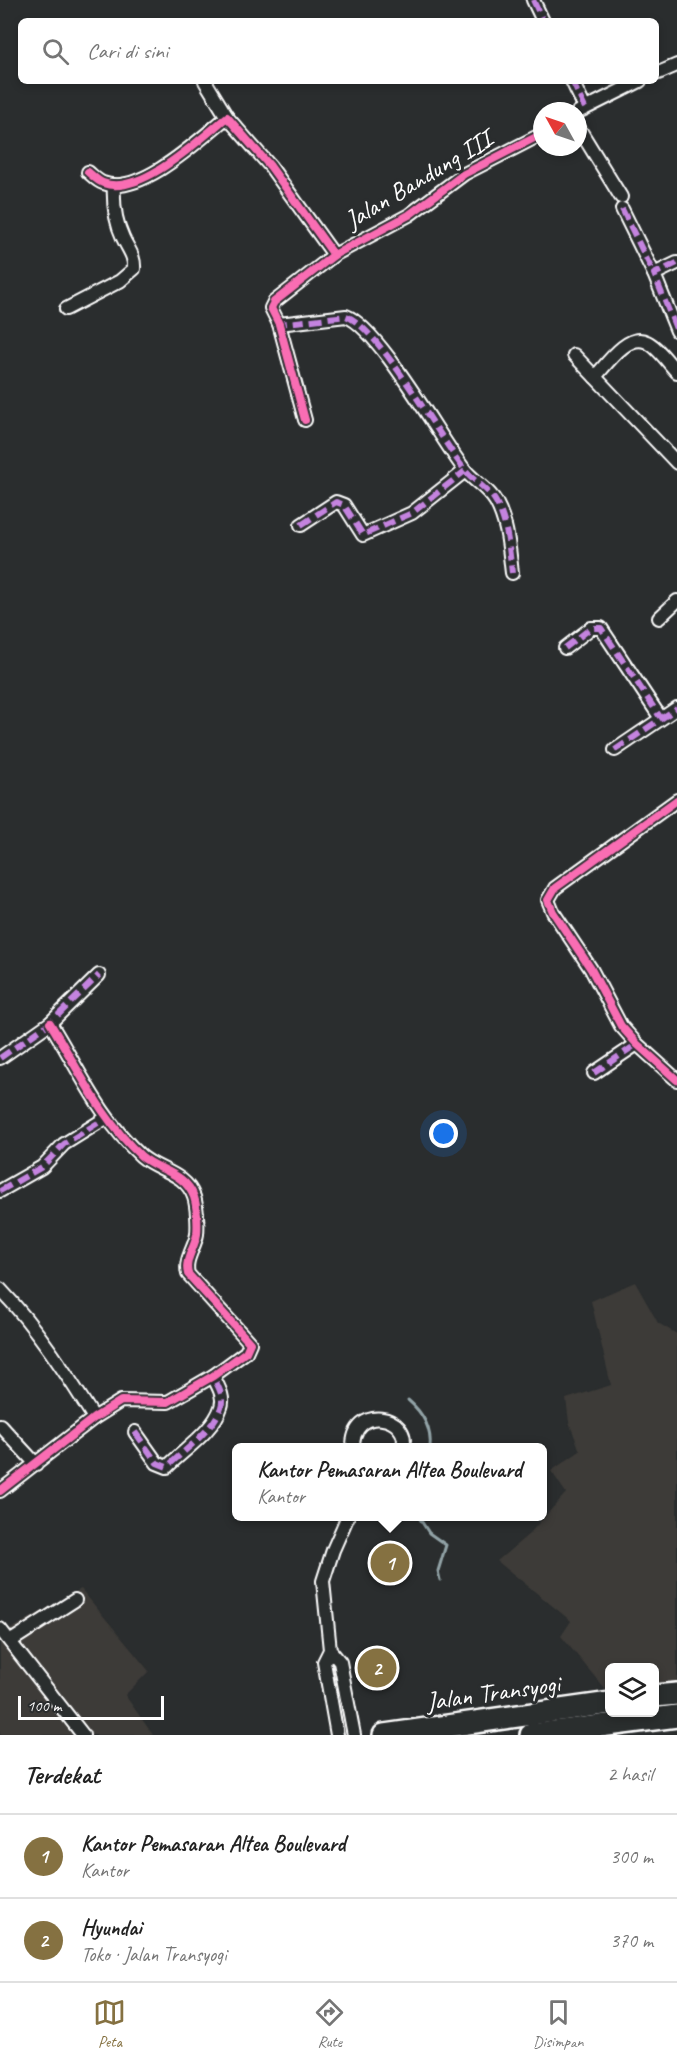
<!DOCTYPE html>
<html lang="id">
<meta charset="utf-8">
<style>
:root{--surface:#fff;--page:#f2f2f2;--text:#222;--muted:#767676;--line:#e0e0e0;--accent:#857141}
body{margin:0;font-family:Caveat,sans-serif;background:var(--page);color:var(--text)}
.controls{position:absolute;right:18px;bottom:18px;display:grid;overflow:hidden;border-radius:9px;box-shadow:0 3px 9px #0003}
.controls button{width:54px;height:54px;display:grid;place-items:center;padding:0;border:0;border-bottom:2px solid var(--line);background:var(--surface);color:var(--text);font:30px sans-serif}
.compass{position:absolute;left:533px;top:102px;width:54px;height:54px;border-radius:50%;background:var(--surface);box-shadow:0 3px 9px #0003;rotate:310deg}
.scale{position:absolute;left:18px;bottom:15px;width:146px;box-sizing:border-box;padding-left:6px;border:3px solid #fff;border-top:0;font-size:16px;line-height:21px;white-space:nowrap;color:#fff;-webkit-text-stroke:4px #2a2d2e;paint-order:stroke}
.you{position:absolute;left:444px;top:1134px;width:21px;height:21px;margin:-15px;border:4px solid #fff;border-radius:50%;background:#1a73e8;box-shadow:0 0 0 9px #1a73e833}
.badge{display:grid;place-items:center;width:39px;height:39px;border-radius:50%;background:var(--accent);color:#fff;font-size:20px;font-weight:700}
.pin{position:absolute;translate:-50% -50%;border:3px solid #fff;box-shadow:0 2px 6px #0006}
.popup{position:absolute;left:232px;top:1443px;width:315px;height:78px;box-sizing:border-box;display:grid;place-content:center;border-radius:9px;background:var(--surface);filter:drop-shadow(0 2px 4px #0005);font-size:20px;white-space:nowrap;color:var(--muted)}
.popup b{font-size:22px;color:var(--text)}
.popup::after{content:'';position:absolute;left:50%;top:100%;margin-left:-12px;border:12px solid transparent;border-top-color:var(--surface)}
.list{margin:0;padding:0;list-style:none}
h2{display:flex;justify-content:space-between;align-items:center;height:78px;margin:0;padding:0 24px;font-size:26px}
h2 small{font-size:20px;font-weight:400;color:var(--muted)}
.list li{display:grid;grid-template-columns:39px 1fr auto;gap:18px;align-items:center;box-sizing:border-box;height:84px;padding:0 24px;border-top:2px solid var(--line)}
.list b{display:block;font-size:22px;white-space:nowrap}
.list p{margin:0;font-size:20px;white-space:nowrap;color:var(--muted)}
.list em{font-size:20px;font-style:normal;color:var(--muted)}
.icon{flex:none;width:33px;height:33px;fill:none;stroke:currentColor;stroke-width:2;stroke-linecap:round;stroke-linejoin:round}
.map{position:relative;flex:none;width:677px;height:1735px;overflow:hidden}
.search{position:absolute;background:var(--surface);box-shadow:0 3px 9px #0003;left:18px;right:18px;top:18px;height:66px;display:flex;align-items:center;gap:15px;box-sizing:border-box;padding:0 21px;border-radius:9px;color:var(--muted);font-size:22px}
.sheet{height:246px;background:var(--surface)}
nav{display:flex;justify-content:space-around;align-items:center;box-sizing:border-box;height:84px;border-top:2px solid var(--line);background:var(--surface);font-size:16px;color:var(--muted)}
nav a{display:grid;justify-items:center;gap:3px}
nav .on{color:var(--accent)}
.map>svg:first-child{display:block}
.built{fill:#3c3a37}
.lines{fill:none;stroke-linecap:round;stroke-linejoin:round}
.stream{stroke:#92a3a7;stroke-width:3}
.street-casing{stroke:#fff;stroke-width:16}
.highway-casing{stroke:#fff;stroke-width:26}
.street{stroke:#2a2d2e;stroke-width:12}
.highway{stroke:#2a2d2e;stroke-width:21}
.quiet{stroke:#c483df;stroke-width:6;stroke-dasharray:12 6;stroke-linecap:butt}
.cycleway-casing{stroke:#2a2d2e;stroke-width:11}
.cycleway{stroke:#f96db3;stroke-width:8}
.labels{text-anchor:middle;stroke-width:6;stroke-linejoin:round;paint-order:stroke}
.street-label{font-size:26px;fill:#fff;stroke:#2a2d2e}
</style>
<div class="map">
<svg width="677" height="1735" viewBox="0 0 677 1735">
<rect width="100%" height="100%" fill="#2a2d2e"/>
<filter id="ink" filterUnits="userSpaceOnUse"><feTurbulence type="fractalNoise" baseFrequency=".0167" numOctaves="2"/><feDisplacementMap in="SourceGraphic" scale="12" xChannelSelector="R" yChannelSelector="G"/><feConvolveMatrix kernelMatrix="1 2 1 2 8 2 1 2 1" color-interpolation-filters="sRGB"/></filter>
<g filter="url(#ink)">
<g class="built">
<path d="M 635,1282 L 658,1323 L 677,1334 L 677,1687 L 655,1689 L 654,1668 L 610,1668 L 609,1694 L 561,1636 L 571,1621 L 497,1561 L 529,1534 L 566,1493 L 551,1471 L 580,1451 L 569,1422 L 566,1399 L 611,1385 L 591,1301 Z"/>
<path d="M 81,1589 L 149,1671 L 125,1695 L 153,1735 L 0,1735 L 0,1635 Z"/>
</g>
<g class="lines">
<g class="stream">
<path d="M 408,1400 C 422,1412 432,1428 430,1448"/>
<path d="M 418,1516 L 429,1533 L 446,1545 L 438,1571 L 440,1580"/>
</g>
<g class="street-casing">
<g id="street">
<path d="M 533,0 L 543,21"/>
<path d="M 656,74 L 677,65"/>
<path d="M 205,81 L 227,117"/>
<path d="M 572,81 L 585,108"/>
<path d="M 578,112 L 640,81"/>
<path d="M 578,127 L 621,197"/>
<path d="M 88,172 C 92,175 97,181 103,183 C 140,197 200,139 227,117 L 270,166 L 334,255"/>
<path d="M 622,209 L 654,274"/>
<path d="M 677,263 L 654,274 L 677,331"/>
<path d="M 66,309 L 120,281 L 134,269 C 135,256 128,249 123,238 C 115,221 113,203 114,185"/>
<path d="M 279,324 L 346,316 C 379,328 440,438 464,469 C 473,481 488,488 496,502 C 508,524 509,549 512,573"/>
<path d="M 574,355 L 677,463"/>
<path d="M 595,377 C 606,365 628,332 647,342 C 658,347 669,364 677,372"/>
<path d="M 305,420 L 279,324 L 271,308 L 274,302 L 334,255 L 409,215 L 464,174 L 542,134"/>
<path d="M 301,525 L 336,502 L 344,505 L 363,535 L 412,513 L 465,471"/>
<path d="M 659,618 L 677,601"/>
<path d="M 565,648 L 591,628 L 601,628 L 660,717"/>
<path d="M 615,750 L 677,708"/>
<path d="M 677,800 L 555,888 L 548,900 L 553,912 L 591,969 L 621,1026 L 637,1044 L 677,1080"/>
<path d="M 0,1058 L 50,1023 L 99,975"/>
<path d="M 594,1073 L 637,1044"/>
<path d="M 0,1191 L 42,1167 L 64,1144 L 106,1118"/>
<path d="M 0,1289 C 37,1328 66,1373 94,1418"/>
<path d="M 0,1425 L 36,1464"/>
<path d="M 135,1432 L 157,1463 L 167,1467 C 184,1450 214,1430 221,1407 C 225,1396 217,1385 213,1376"/>
<path d="M 353,1448 C 352,1403 412,1415 403,1448"/>
<path d="M 0,1491 L 94,1418 L 121,1401 L 168,1402 L 213,1376 L 246,1352 L 250,1343 L 188,1274 C 184,1259 195,1248 197,1234 C 198,1225 197,1206 194,1197 C 185,1172 158,1171 141,1156 C 101,1120 78,1068 50,1023"/>
<path d="M 0,1629 L 83,1735"/>
<path d="M 11,1641 L 75,1600"/>
<path d="M 330,1650 L 340,1662 L 354,1735"/>
<path d="M 337,1735 L 324,1662 L 330,1650 L 323,1581 L 333,1550 L 348,1516"/>
</g>
</g>
<g class="highway-casing">
<g id="highway">
<path d="M 654,1696 L 677,1694"/>
<path d="M 384,1735 L 610,1703"/>
<path d="M 531,1735 L 677,1716"/>
</g>
</g>
<use href="#street" class="street"/>
<use href="#highway" class="highway"/>
<g class="quiet">
<path d="M 533,0 L 543,21"/>
<path d="M 572,81 L 585,108"/>
<path d="M 622,209 L 654,274"/>
<path d="M 677,263 L 654,274 L 677,331"/>
<path d="M 280,328 L 279,324 L 346,316 C 379,328 440,438 464,469 C 473,481 488,488 496,502 C 508,524 509,549 512,573"/>
<path d="M 301,525 L 336,502 L 344,505 L 363,535 L 412,513 L 465,471"/>
<path d="M 565,648 L 591,628 L 601,628 L 660,717"/>
<path d="M 615,750 L 677,708"/>
<path d="M 0,1058 L 50,1023 L 99,975"/>
<path d="M 594,1073 L 637,1044"/>
<path d="M 0,1191 L 42,1167 L 64,1144 L 106,1118"/>
<path d="M 135,1432 L 157,1463 L 167,1467 C 184,1450 214,1430 221,1407 C 225,1396 217,1385 213,1376"/>
</g>
<g class="cycleway-casing">
<g id="cycleway">
<path d="M 88,172 C 92,175 97,181 103,183 C 140,197 200,139 227,117 L 270,166 L 334,255"/>
<path d="M 305,420 L 279,324 L 271,308 L 274,302 L 334,255 L 409,215 L 464,174 L 542,134"/>
<path d="M 677,800 L 555,888 L 548,900 L 553,912 L 591,969 L 621,1026 L 637,1044 L 677,1080"/>
<path d="M 0,1491 L 94,1418 L 121,1401 L 168,1402 L 213,1376 L 246,1352 L 250,1343 L 188,1274 C 184,1259 195,1248 197,1234 C 198,1225 197,1206 194,1197 C 185,1172 158,1171 141,1156 C 101,1120 78,1068 50,1023"/>
</g>
</g>
<use href="#cycleway" class="cycleway"/>
</g>
</g>
<g class="labels">
<g class="street-label">
<text transform="translate(418 179) rotate(-31)" y="9">Jalan Bandung III</text>
<text transform="translate(493 1692) rotate(-8)" y="9">Jalan Transyogi</text>
</g>
</g>
</svg>
<div class="controls">
<button><svg class="icon" aria-label="layers" viewBox="0 0 24 24"><path d="M12 4l9 5-9 5-9-5zM3 14l9 5 9-5"/></svg></button>
</div>
<svg class="compass" viewBox="-18 -18 36 36"><path d="M0-13l5 13h-10z" fill="#e53935"/><path d="M0 13l5-13h-10z" fill="#767676"/></svg>
<div class="scale">100 m</div>
<div class="you"></div>
<div class="pin badge" style="left:390px;top:1563px">1</div>
<div class="popup"><b>Kantor Pemasaran Altea Boulevard</b>Kantor</div>
<div class="pin badge" style="left:377px;top:1668px">2</div>
<div class="search"><svg class="icon" aria-label="search" viewBox="0 0 24 24"><circle cx="10" cy="10" r="6"/><path d="M15 15l6 6"/></svg>Cari di sini</div>
</div>
<section class="sheet">
<h2>Terdekat<small>2 hasil</small></h2>
<ul class="list">
<li><span class="badge">1</span><div><b>Kantor Pemasaran Altea Boulevard</b><p>Kantor</p></div><em>300 m</em></li>
<li><span class="badge">2</span><div><b>Hyundai</b><p>Toko · Jalan Transyogi</p></div><em>370 m</em></li>
</ul>
</section>
<nav>
<a class="on"><svg class="icon" aria-label="map" viewBox="0 0 24 24"><path d="M3 6l6-2 6 2 6-2v14l-6 2-6-2-6 2zM9 4v14M15 6v14"/></svg>Peta</a>
<a><svg class="icon" aria-label="directions" viewBox="0 0 24 24"><path d="M12 3l9 9-9 9-9-9zM9 14v-3h6M13 9l2 2-2 2"/></svg>Rute</a>
<a><svg class="icon" aria-label="saved" viewBox="0 0 24 24"><path d="M7 4h10v16l-5-4-5 4z"/></svg>Disimpan</a>
</nav>
